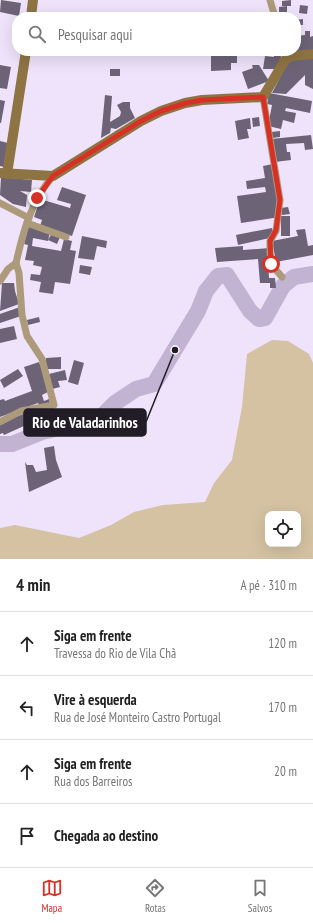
<!DOCTYPE html>
<html lang="pt">
<meta charset="utf-8">
<style>
:root{--surface:#fff;--page:#f2f2f2;--text:#222;--muted:#767676;--line:#e0e0e0;--accent:#d93025}
body{margin:0;font-family:"PT Sans Narrow",sans-serif;background:var(--page);color:var(--text)}
.controls{position:absolute;right:12px;bottom:12px;display:grid;overflow:hidden;border-radius:8px;box-shadow:0 4px 16px #0002}
.controls button{width:36px;height:36px;display:grid;place-items:center;padding:0;border:0;border-bottom:1px solid var(--line);background:var(--surface);color:var(--text);font:20px sans-serif}
.stop{position:absolute;width:12px;height:12px;margin:-9px;border:3px solid #d93025;border-radius:50%;background:#fff}
.stop.end{background:#d93025;border-color:#fff;box-shadow:0 1px 4px #0008}
.list{margin:0;padding:0;list-style:none}
h2{display:flex;justify-content:space-between;align-items:center;height:52px;margin:0;padding:0 16px;font-size:17px}
h2 small{font-size:13px;font-weight:400;color:var(--muted)}
.list li{display:grid;grid-template-columns:26px 1fr auto;gap:12px;align-items:center;box-sizing:border-box;height:64px;padding:0 16px;border-top:1px solid var(--line)}
.list b{display:block;font-size:15px;white-space:nowrap}
.list p{margin:0;font-size:13px;white-space:nowrap;color:var(--muted)}
.list em{font-size:13px;font-style:normal;color:var(--muted)}
.icon{flex:none;width:22px;height:22px;fill:none;stroke:currentColor;stroke-width:2;stroke-linecap:round;stroke-linejoin:round}
.map{position:relative;flex:none;width:313px;height:559px;overflow:hidden}
.search{position:absolute;background:var(--surface);box-shadow:0 4px 16px #0002;left:12px;right:12px;top:12px;height:44px;display:flex;align-items:center;gap:10px;box-sizing:border-box;padding:0 14px;border-radius:16px;color:var(--muted);font-size:15px}
.sheet{height:308px;background:var(--surface)}
nav{display:flex;justify-content:space-around;align-items:center;box-sizing:border-box;height:56px;border-top:1px solid var(--line);background:var(--surface);font-size:11px;color:var(--muted)}
nav a{display:grid;justify-items:center;gap:2px}
nav .on{color:var(--accent)}
.map>svg:first-child{display:block}
.green{fill:#d4c2a2;fill-rule:evenodd}
.lines{fill:none;stroke-linecap:round;stroke-linejoin:round}
.river{stroke:#c3b3d3;stroke-width:16}
.building{fill:#6d6377}
.street{stroke:#ac9a7a;stroke-width:7}
.secondary{stroke:#8e7443;stroke-width:10}
.route{stroke:#d93025;stroke-width:5}
.leader{fill:none;stroke:#211c25;stroke-width:1.5}
.callout-dot{fill:#211c25;stroke:#fff;stroke-width:1.5}
.callout{fill:#211c25;stroke:#211c25;stroke-width:1.5}
.callout-label{font-size:15px;text-anchor:middle;font-weight:bold;fill:#fff}
</style>
<div class="map">
<svg width="313" height="559" viewBox="0 0 313 559">
<rect width="100%" height="100%" fill="#eee3fa"/>
<path class="green" d="M 272,340 L 288,341 L 309,354 L 313,363 L 313,559 L 0,559 L 0,528 L 15,525 L 79,538 L 111,525 L 134,512 L 163,505 L 205,502 L 214,483 L 232,460 L 242,407 L 247,354 ZM 268,514 L 298,514 L 298,544 L 268,544 Z"/>
<g class="lines">
<path class="river" d="M 0,444 L 12,444 L 42,432 L 99,419 L 115,403 L 136,389 L 154,384 L 198,311 L 206,291 L 218,276 L 227,275 L 250,311 L 259,319 L 265,318 L 283,286 L 294,277 L 313,274"/>
</g>
<g class="building">
<path d="M 1,0 L 21,3 L 19,16 L 0,12 Z"/>
<path d="M 291,0 L 291,6 L 282,6 L 282,1 Z"/>
<path d="M 300,5 L 308,6 L 307,14 L 299,13 Z"/>
<path d="M 287,6 L 287,13 L 290,13 L 290,17 L 279,17 L 279,7 Z"/>
<path d="M 303,19 L 303,25 L 298,25 L 298,29 L 296,29 L 296,20 Z"/>
<path d="M 305,31 L 310,31 L 310,37 L 313,36 L 313,51 L 296,51 L 296,36 L 305,35 Z"/>
<path d="M 233,51 L 247,51 L 247,54 Z"/>
<path d="M 268,51 L 280,51 L 281,57 L 278,69 L 263,69 L 265,56 L 274,57 L 274,53 Z"/>
<path d="M 211,56 L 237,56 L 237,63 L 231,63 L 231,70 L 211,71 Z"/>
<path d="M 290,58 L 313,58 L 313,89 L 305,85 L 305,75 L 286,94 L 272,93 Z"/>
<path d="M 0,65 L 11,67 L 7,89 L 0,88 Z"/>
<path d="M 252,65 L 259,65 L 269,81 L 248,89 L 242,72 L 253,68 Z"/>
<rect x="110" y="69" width="10" height="7"/>
<path d="M 269,93 L 312,101 L 310,113 L 286,108 L 285,111 L 296,113 L 294,123 L 283,120 L 281,129 L 268,126 L 272,105 L 267,104 Z"/>
<path d="M 105,95 L 112,96 L 110,122 L 120,116 L 121,112 L 117,105 L 123,102 L 130,102 L 130,108 L 135,118 L 116,129 L 111,128 L 110,133 L 101,138 Z"/>
<path d="M 0,100 L 5,101 L 1,123 L 0,123 Z"/>
<path d="M 259,117 L 260,126 L 253,127 L 252,118 Z"/>
<path d="M 250,118 L 251,129 L 247,129 L 249,138 L 238,140 L 235,121 Z"/>
<path d="M 280,131 L 280,137 L 272,138 L 271,132 Z"/>
<path d="M 311,135 L 313,149 L 305,150 L 304,143 L 286,144 L 287,152 L 290,152 L 291,160 L 275,162 L 271,139 Z"/>
<path d="M 0,141 L 8,143 L 4,167 L 0,166 Z"/>
<path d="M 273,164 L 280,217 L 241,223 L 237,196 L 266,192 L 265,187 L 247,189 L 246,181 L 265,178 L 263,166 Z"/>
<path d="M 1,177 L 32,180 L 31,192 L 20,191 L 27,195 L 26,207 L 13,204 L 0,195 Z"/>
<path d="M 62,187 L 86,195 L 72,236 L 40,226 L 42,220 L 34,217 L 40,199 L 70,208 L 71,204 L 57,200 Z"/>
<path d="M 288,207 L 290,214 L 282,215 L 281,208 Z"/>
<rect x="281" y="216" width="9" height="20"/>
<path d="M 29,224 L 50,232 L 48,241 L 33,238 L 32,246 L 61,251 L 64,239 L 72,241 L 70,250 L 76,251 L 70,284 L 55,282 L 53,294 L 39,292 L 41,282 L 30,280 L 31,274 L 40,275 L 42,267 L 33,265 L 34,261 L 25,260 L 28,245 L 24,244 Z"/>
<path d="M 272,228 L 274,237 L 238,245 L 236,235 Z"/>
<path d="M 305,229 L 308,246 L 313,245 L 313,255 L 276,262 L 272,241 L 298,236 L 296,230 Z"/>
<path d="M 52,233 L 60,237 L 57,244 L 48,240 Z"/>
<path d="M 82,236 L 107,241 L 106,248 L 97,246 L 94,260 L 78,258 Z"/>
<path d="M 243,246 L 243,250 L 270,248 L 268,260 L 269,278 L 275,278 L 276,288 L 270,288 L 270,283 L 260,283 L 258,259 L 217,262 L 215,248 Z"/>
<path d="M 80,265 L 92,267 L 90,275 L 79,273 Z"/>
<path d="M 2,283 L 14,283 L 15,291 L 19,304 L 0,311 Z"/>
<path d="M 20,307 L 21,316 L 0,323 L 0,314 Z"/>
<path d="M 39,317 L 40,322 L 28,325 L 27,320 Z"/>
<path d="M 14,326 L 17,339 L 0,343 L 0,329 Z"/>
<path d="M 61,357 L 61,369 L 46,369 L 46,358 Z"/>
<path d="M 74,360 L 84,363 L 78,385 L 68,382 Z"/>
<path d="M 39,362 L 50,391 L 42,395 L 44,401 L 49,399 L 50,403 L 40,407 L 38,403 L 0,417 L 0,400 L 4,399 L 5,401 L 32,391 L 24,367 Z"/>
<path d="M 18,369 L 23,376 L 4,388 L 0,380 Z"/>
<path d="M 65,370 L 67,380 L 58,381 L 60,387 L 52,389 L 49,374 Z"/>
<path d="M 37,409 L 40,417 L 32,419 L 37,427 L 27,433 L 24,426 L 4,435 L 3,433 L 0,434 L 0,424 L 2,422 Z"/>
<path d="M 54,446 L 56,460 L 62,477 L 29,492 L 25,462 L 27,465 L 33,465 L 36,472 L 47,470 L 44,448 Z"/>
</g>
<g class="lines">
<g class="street">
<path d="M 270,0 L 275,17"/>
<path d="M 263,97 L 280,200 L 276,231 L 270,241 L 270,252 L 271,264 L 282,277"/>
<path d="M 0,203 L 29,218"/>
<path d="M 27,223 L 66,237"/>
<path d="M 0,281 L 8,269 L 16,263 C 23,232 31,201 53,176"/>
<path d="M 0,422 L 21,411 L 54,405 L 42,359 L 27,336 L 22,315 L 19,273 L 16,263"/>
</g>
<g class="secondary">
<path d="M 31,17 L 33,0"/>
<path d="M 0,173 L 53,176 L 141,121 L 161,111 L 185,103 L 202,100 L 263,97 L 285,60 L 292,56 L 313,54"/>
<path d="M 7,174 L 26,51"/>
</g>
</g>
<g class="lines">
<path class="route" d="M 37,198 L 53,176 L 141,121 L 161,111 L 186,103 L 202,100 L 263,97 L 280,200 L 276,230 L 270,241 L 271,264"/>
</g>
<path class="leader" d="M175 350L146 422"/>
<circle class="callout-dot" cx="175" cy="350" r="4"/>
<rect class="callout" x="24" y="409" width="122" height="27" rx="4"/>
<g class="callout-label">
<text x="85" y="428">Rio de Valadarinhos</text>
</g>
</svg>
<div class="controls">
<button><svg class="icon" aria-label="locate" viewBox="0 0 24 24"><circle cx="12" cy="12" r="6"/><path d="M12 2v4M12 18v4M2 12h4M18 12h4"/></svg></button>
</div>
<div class="stop" style="left:271px;top:264px"></div>
<div class="stop end" style="left:37px;top:198px"></div>
<div class="search"><svg class="icon" aria-label="search" viewBox="0 0 24 24"><circle cx="10" cy="10" r="6"/><path d="M15 15l6 6"/></svg>Pesquisar aqui</div>
</div>
<section class="sheet">
<h2>4 min<small>A pé · 310 m</small></h2>
<ul class="list">
<li><svg class="icon" aria-label="ahead" viewBox="0 0 24 24"><path d="M12 20V5M6 11l6-6 6 6"/></svg><div><b>Siga em frente</b><p>Travessa do Rio de Vila Chã</p></div><em>120 m</em></li>
<li><svg class="icon" aria-label="left" viewBox="0 0 24 24"><path d="M17 20v-9H6M10 6l-5 5 5 5"/></svg><div><b>Vire à esquerda</b><p>Rua de José Monteiro Castro Portugal</p></div><em>170 m</em></li>
<li><svg class="icon" aria-label="ahead" viewBox="0 0 24 24"><path d="M12 20V5M6 11l6-6 6 6"/></svg><div><b>Siga em frente</b><p>Rua dos Barreiros</p></div><em>20 m</em></li>
<li><svg class="icon" aria-label="arrive" viewBox="0 0 24 24"><path d="M6 21V4h12l-3 4 3 4H6"/></svg><div><b>Chegada ao destino</b></div></li>
</ul>
</section>
<nav>
<a class="on"><svg class="icon" aria-label="map" viewBox="0 0 24 24"><path d="M3 6l6-2 6 2 6-2v14l-6 2-6-2-6 2zM9 4v14M15 6v14"/></svg>Mapa</a>
<a><svg class="icon" aria-label="directions" viewBox="0 0 24 24"><path d="M12 3l9 9-9 9-9-9zM9 14v-3h6M13 9l2 2-2 2"/></svg>Rotas</a>
<a><svg class="icon" aria-label="saved" viewBox="0 0 24 24"><path d="M7 4h10v16l-5-4-5 4z"/></svg>Salvos</a>
</nav>
